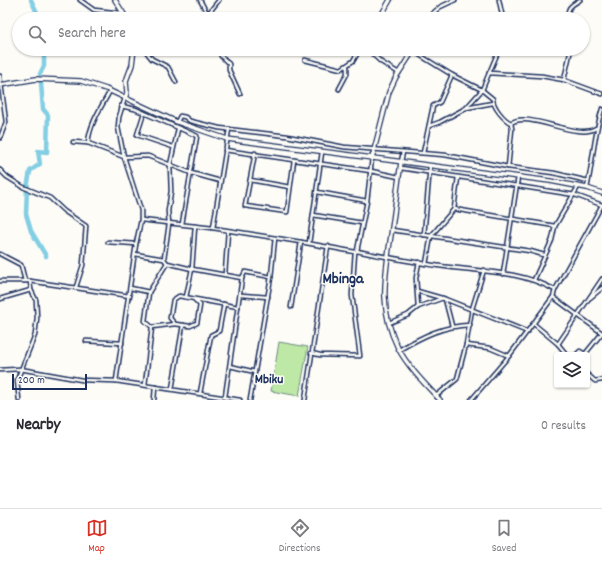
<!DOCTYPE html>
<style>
:root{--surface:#fff;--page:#f7f7f7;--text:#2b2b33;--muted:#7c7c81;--line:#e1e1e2;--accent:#d93025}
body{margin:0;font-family:Dekko,sans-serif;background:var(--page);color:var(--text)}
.controls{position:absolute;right:12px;bottom:12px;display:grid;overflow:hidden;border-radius:4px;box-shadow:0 1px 3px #0004}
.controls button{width:36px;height:36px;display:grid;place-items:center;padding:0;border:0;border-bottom:1px solid var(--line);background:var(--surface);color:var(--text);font:20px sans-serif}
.scale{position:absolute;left:12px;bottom:10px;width:75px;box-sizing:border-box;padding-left:4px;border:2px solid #1b2f5e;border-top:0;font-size:11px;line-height:14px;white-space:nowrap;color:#1b2f5e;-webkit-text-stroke:3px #fdfcf7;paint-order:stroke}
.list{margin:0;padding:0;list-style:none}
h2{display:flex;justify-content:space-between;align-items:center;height:52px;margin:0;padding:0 16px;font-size:17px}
h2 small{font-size:13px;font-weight:400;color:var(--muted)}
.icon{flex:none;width:22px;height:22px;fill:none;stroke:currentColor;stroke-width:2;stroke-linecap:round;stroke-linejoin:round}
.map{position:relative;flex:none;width:602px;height:400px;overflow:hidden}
.search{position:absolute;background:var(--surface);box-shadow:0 1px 3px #0004;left:12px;right:12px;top:12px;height:44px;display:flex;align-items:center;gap:10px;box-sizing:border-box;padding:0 14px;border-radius:22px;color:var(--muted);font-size:15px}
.sheet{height:108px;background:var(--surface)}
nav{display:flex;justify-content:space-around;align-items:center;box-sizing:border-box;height:56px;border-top:1px solid var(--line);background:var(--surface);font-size:11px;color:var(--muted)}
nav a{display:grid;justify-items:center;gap:2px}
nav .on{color:var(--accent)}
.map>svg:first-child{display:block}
.pitch{fill:#bee8a5;stroke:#6c8c82}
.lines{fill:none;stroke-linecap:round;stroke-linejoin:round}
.river{stroke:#84cee4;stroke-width:4.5}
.street-casing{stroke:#1b2f5e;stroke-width:5.5}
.secondary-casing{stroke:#1b2f5e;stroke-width:6}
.street{stroke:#fdfcf7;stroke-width:2.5}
.secondary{stroke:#fdfcf7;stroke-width:3.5}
.labels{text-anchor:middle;stroke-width:3;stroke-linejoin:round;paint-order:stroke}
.quarter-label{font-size:14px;font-weight:bold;fill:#1b2f5e;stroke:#fdfcf7}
.district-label{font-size:16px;font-weight:bold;fill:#1b2f5e;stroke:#fdfcf7}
</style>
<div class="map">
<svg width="602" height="400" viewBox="0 0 602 400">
<rect width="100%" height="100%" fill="#fdfcf7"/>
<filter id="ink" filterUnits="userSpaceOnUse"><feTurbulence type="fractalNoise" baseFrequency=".025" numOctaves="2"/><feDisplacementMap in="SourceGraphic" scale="8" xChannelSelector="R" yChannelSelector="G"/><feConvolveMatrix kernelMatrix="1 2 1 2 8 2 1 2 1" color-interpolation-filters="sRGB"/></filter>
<g filter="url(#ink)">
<path class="pitch" d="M 279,342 L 308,347 L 299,396 L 271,391 Z"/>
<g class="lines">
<g class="river">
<path d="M 31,0 L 40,19"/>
<path d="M 40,74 L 44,66 L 44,49"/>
<path d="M 41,83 L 43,109 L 48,115 L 47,152 L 38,151 L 40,164 L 30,171 L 27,188 L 26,214 L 31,231 L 46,256"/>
</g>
<g class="street-casing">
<g id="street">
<path d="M 80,0 L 94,10 L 122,13"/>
<path d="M 200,0 L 208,15"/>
<path d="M 499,0 L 503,19"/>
<path d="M 204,19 L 219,0"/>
<path d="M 426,19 L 440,7 L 455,0"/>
<path d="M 569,19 C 566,8 570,6 580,0"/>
<path d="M 144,49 L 152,59 L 168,67 L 176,82"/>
<path d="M 218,49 L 221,56 L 229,64 L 229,70 L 240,94"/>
<path d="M 367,49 L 381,62 L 399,73"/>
<path d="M 571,49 L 564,80 L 602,94"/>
<path d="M 413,51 L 452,75 L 482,90 L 493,99 C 493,107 504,120 511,123 L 512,129 L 508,167"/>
<path d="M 305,60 L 341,69 L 353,61 L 360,49"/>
<path d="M 489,73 L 542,76 L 564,80"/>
<path d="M 0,76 L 6,122 L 0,138"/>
<path d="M 339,89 L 347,74 L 347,67"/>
<path d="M 121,106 L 135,109 L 197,136 L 182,224"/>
<path d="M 466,108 L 482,90 L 498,52 L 502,49"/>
<path d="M 144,113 L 137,135 L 173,147"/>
<path d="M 177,122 L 180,116 L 185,117 L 190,121 L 219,128 L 287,136 L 344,147 L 445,155 L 508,167 L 554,173 L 588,181"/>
<path d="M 511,123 C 528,110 578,141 596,128"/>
<path d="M 429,126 L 440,122 L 466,108 L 493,103"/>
<path d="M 73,142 L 88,143 L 124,157 L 148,156 L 191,173 L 220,181"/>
<path d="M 88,143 C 90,123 101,108 110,91"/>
<path d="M 225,150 L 371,171 L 399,177"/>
<path d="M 255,153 L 245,206 L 287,212 L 294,160"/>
<path d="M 423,153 L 433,106 L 440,102 L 452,75"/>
<path d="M 401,162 L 403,152"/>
<path d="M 401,168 L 575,195 L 602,205 L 555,290 L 553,297 L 509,356 L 471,400"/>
<path d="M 0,170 L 7,177 L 23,187 L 50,198 L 64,211 L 86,226 L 83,265 L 76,287"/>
<path d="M 458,177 L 454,209 L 555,226"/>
<path d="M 250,180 L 290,187"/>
<path d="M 587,188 C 593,161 594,135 602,109"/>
<path d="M 317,192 L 367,201"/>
<path d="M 313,215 L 362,223"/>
<path d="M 141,220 L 213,228 L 301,242 L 355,252 L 357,251 C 380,256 403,260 426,264 C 469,272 516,268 555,290"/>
<path d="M 213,228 L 229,129"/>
<path d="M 392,230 L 530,251 L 544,255"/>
<path d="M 424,235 L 430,166"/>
<path d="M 108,242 L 136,244"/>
<path d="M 309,243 L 322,152"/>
<path d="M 357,251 L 367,201 L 372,158"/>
<path d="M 0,254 L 21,265 L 25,281"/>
<path d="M 135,254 L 164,259 L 167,263 L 192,269 L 242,278 L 245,272 L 271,277"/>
<path d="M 164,259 L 169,224 L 168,211 L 171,191 L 170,165 L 178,129"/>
<path d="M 426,264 L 431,236 L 454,209"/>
<path d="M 225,274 L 228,231"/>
<path d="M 503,274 L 518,177"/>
<path d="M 534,280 L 552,240 L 555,226 L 578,187"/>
<path d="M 0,281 L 30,281 L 130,296"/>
<path d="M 130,288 L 149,292"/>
<path d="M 417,291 L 445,299 L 528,332"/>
<path d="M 241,295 L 268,297"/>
<path d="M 186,297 L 192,269 L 195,226"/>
<path d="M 553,297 L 602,333"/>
<path d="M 590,298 L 602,288"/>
<path d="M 0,299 L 31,290"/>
<path d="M 194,299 L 200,305 L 197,323 L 190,326 L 175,324 L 170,318 L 173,300 L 179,296 L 238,307"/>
<path d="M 445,299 L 452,326"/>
<path d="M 291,307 L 301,242"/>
<path d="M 418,307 L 416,278 L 419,262"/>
<path d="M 389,323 L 408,315 L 418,307 L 443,298"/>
<path d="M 534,324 L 558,344 L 567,355"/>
<path d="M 152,327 L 145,321 L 149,292 L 167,263"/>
<path d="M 86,341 L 122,343"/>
<path d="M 558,344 L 602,279"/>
<path d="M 466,345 L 490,348 L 509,356"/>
<path d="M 399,350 C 423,336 443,326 470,325"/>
<path d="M 311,353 L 320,355 L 360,356 L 352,295 L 355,252"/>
<path d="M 576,355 L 580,351 L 585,354 L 602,333"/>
<path d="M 230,366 L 255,372"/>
<path d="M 0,370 L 20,369 L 82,380 L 116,381 L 240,400"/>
<path d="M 587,374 L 595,381 L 602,380"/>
<path d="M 116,381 L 136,244 L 141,220 L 141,210 L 124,157 L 118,127 L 119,117 L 125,98"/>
<path d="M 145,385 L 152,327 L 175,324"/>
<path d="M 172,389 L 183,325"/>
<path d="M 200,393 L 211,335 L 219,331 L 224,304"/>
<path d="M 436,396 L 457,379 L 466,345 L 472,309 L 484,270"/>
<path d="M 225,397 L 242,278"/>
<path d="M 19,400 L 17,380 L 35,335 L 37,318 L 36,300 L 31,290 L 30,281"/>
<path d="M 154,400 L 155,387"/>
<path d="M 250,400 L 271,277 L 275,238"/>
<path d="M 305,400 L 328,246"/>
</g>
</g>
<g class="secondary-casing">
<g id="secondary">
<path d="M 115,0 L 127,19"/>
<path d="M 379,19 L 390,0"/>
<path d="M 0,85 L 36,79 L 81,81 L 106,89 L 177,122 L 227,139 L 550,181 L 587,188 L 602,193"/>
<path d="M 125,98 L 127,93 L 126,81 L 132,65 L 134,49"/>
<path d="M 372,158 L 389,92 L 396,77 L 413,51 L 411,49"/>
<path d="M 401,162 C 398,184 395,206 392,228 C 386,272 377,306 398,348 C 408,367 425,384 440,400"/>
</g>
</g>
<use href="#street" class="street"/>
<use href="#secondary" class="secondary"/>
</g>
</g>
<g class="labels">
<g class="quarter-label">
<text x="269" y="383">Mbiku</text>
</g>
<g class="district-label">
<text x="343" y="283">Mbinga</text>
</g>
</g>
</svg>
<div class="controls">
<button><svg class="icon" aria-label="layers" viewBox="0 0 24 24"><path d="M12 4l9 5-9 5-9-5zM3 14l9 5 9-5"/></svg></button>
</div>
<div class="scale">200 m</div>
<div class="search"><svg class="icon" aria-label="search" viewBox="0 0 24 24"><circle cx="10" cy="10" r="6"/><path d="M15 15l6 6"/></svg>Search here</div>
</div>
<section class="sheet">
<h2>Nearby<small>0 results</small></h2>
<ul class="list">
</ul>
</section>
<nav>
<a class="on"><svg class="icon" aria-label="map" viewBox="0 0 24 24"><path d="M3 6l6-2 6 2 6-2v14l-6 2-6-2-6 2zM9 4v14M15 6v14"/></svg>Map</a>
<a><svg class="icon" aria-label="directions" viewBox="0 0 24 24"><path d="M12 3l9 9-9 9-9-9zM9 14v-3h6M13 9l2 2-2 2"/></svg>Directions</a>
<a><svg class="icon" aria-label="saved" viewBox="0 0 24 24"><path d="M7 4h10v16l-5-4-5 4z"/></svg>Saved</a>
</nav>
